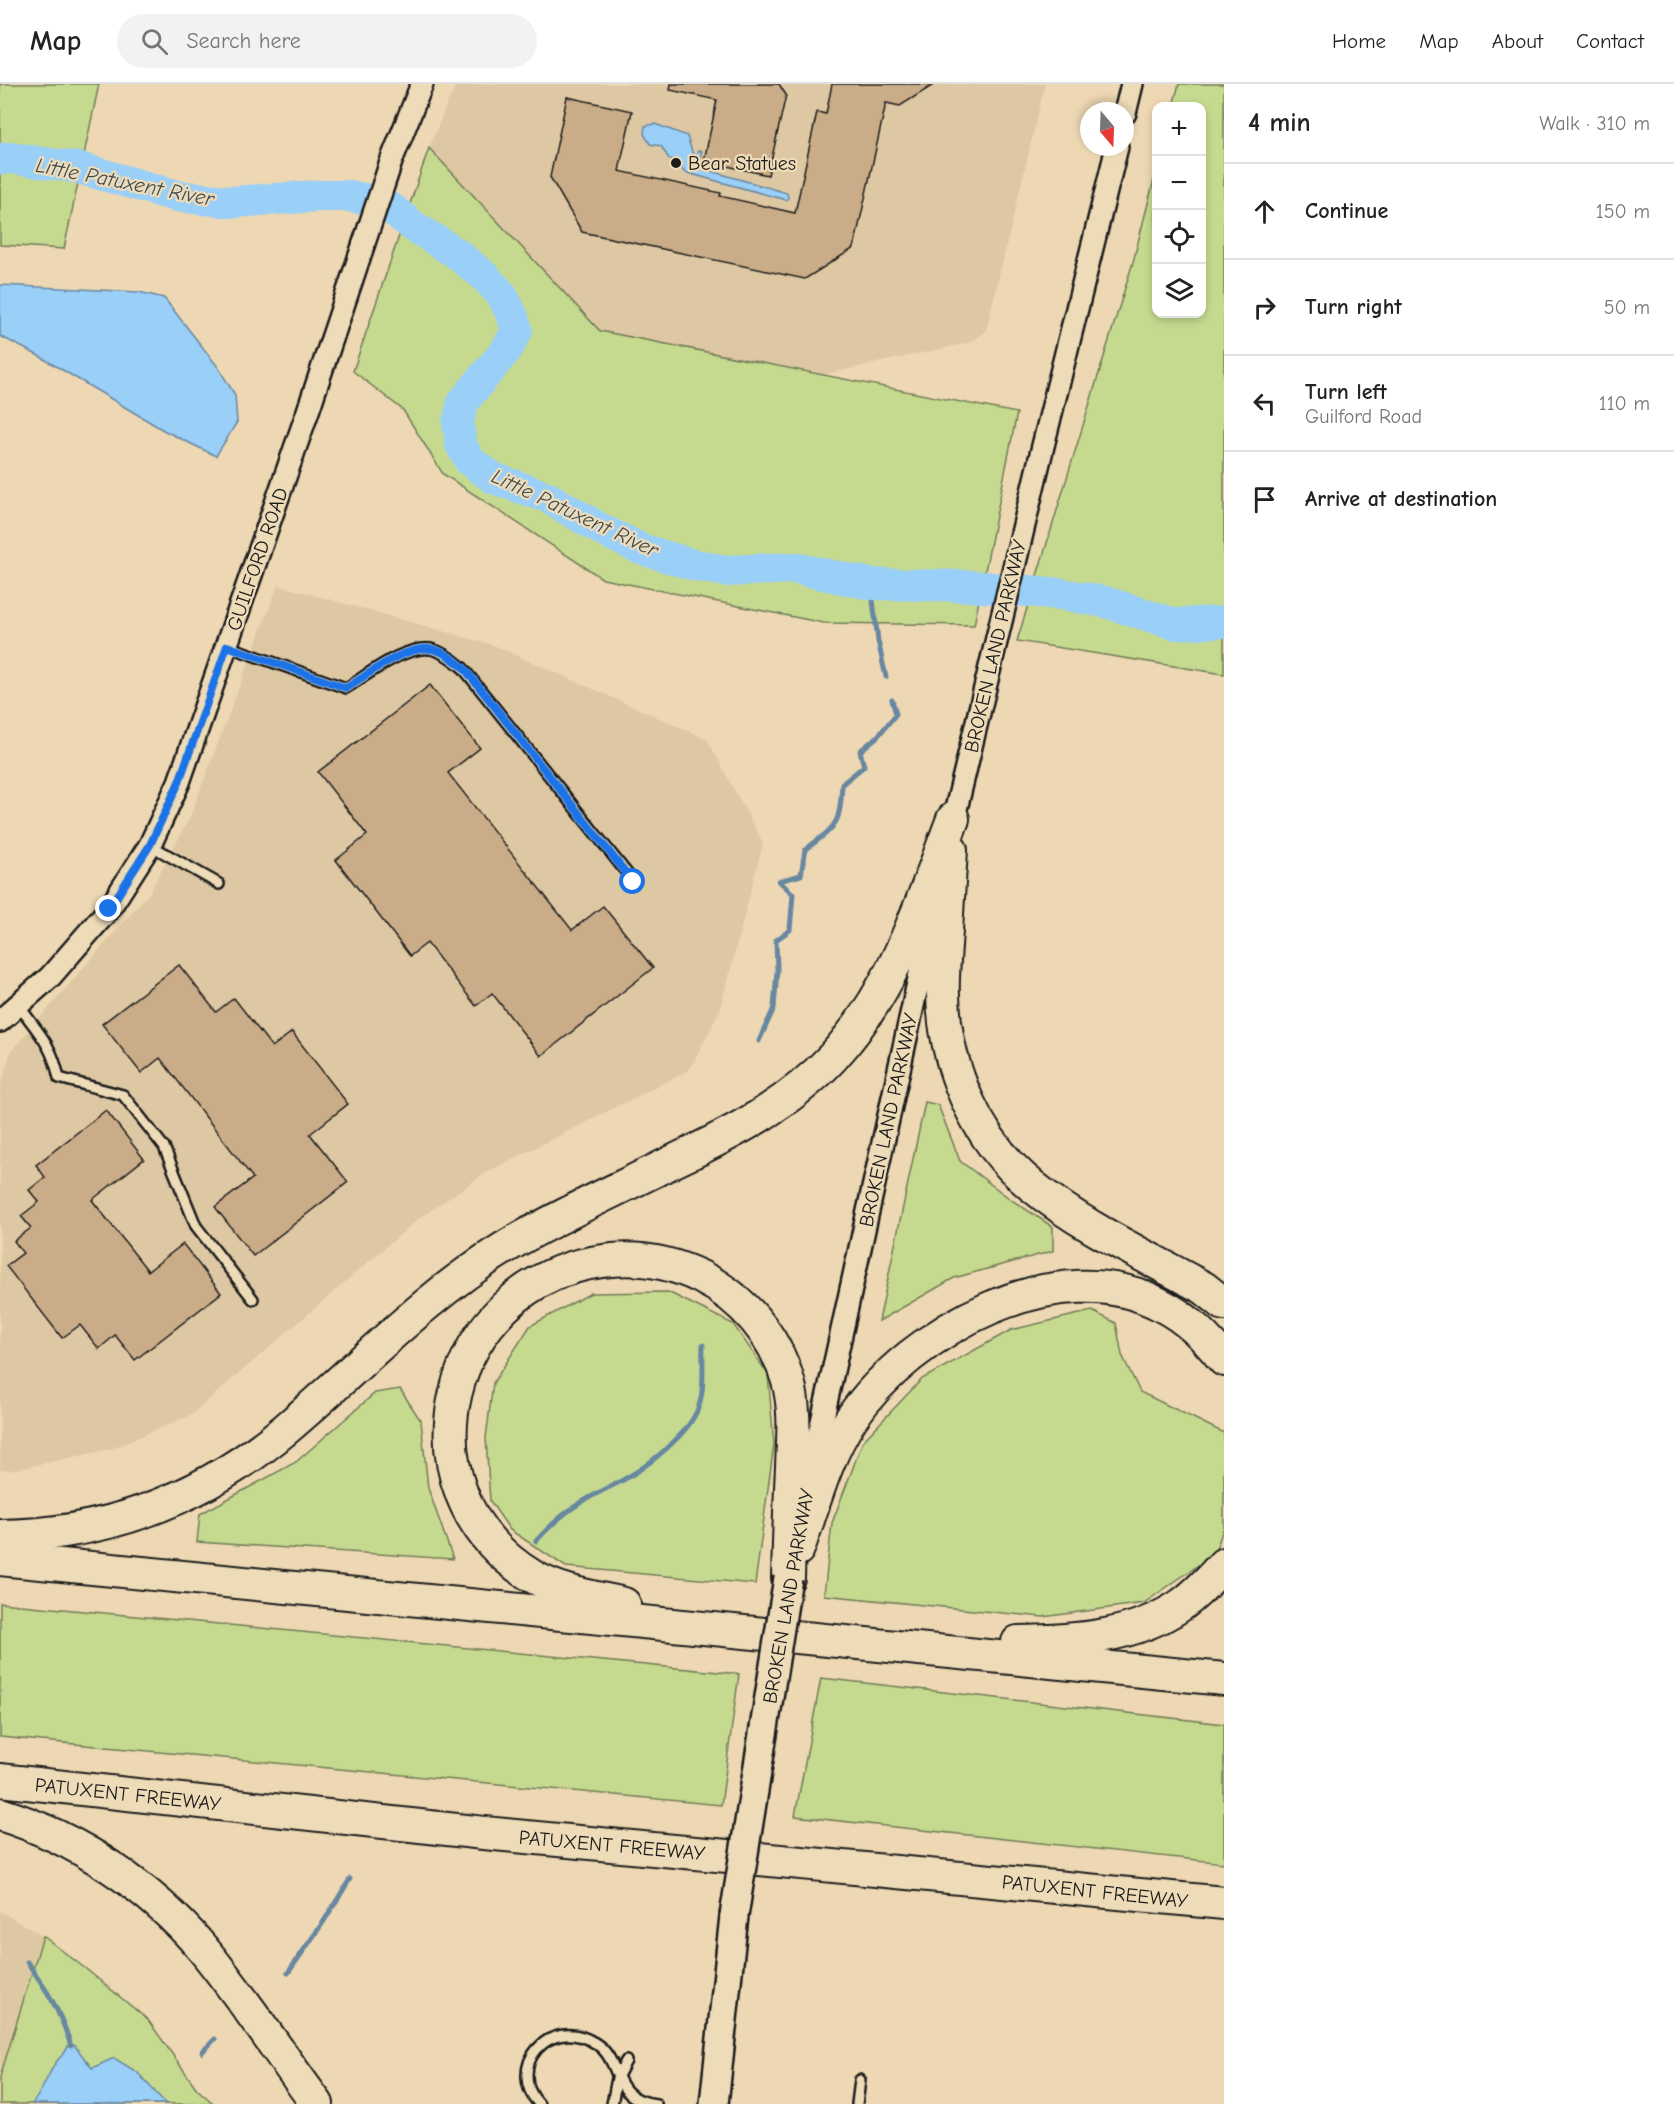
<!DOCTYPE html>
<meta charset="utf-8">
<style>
:root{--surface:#fff;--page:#f2f2f2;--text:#222;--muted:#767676;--line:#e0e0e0}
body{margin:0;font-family:"Comic Neue",sans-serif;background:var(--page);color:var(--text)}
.controls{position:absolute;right:18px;top:18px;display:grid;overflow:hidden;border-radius:12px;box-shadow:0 3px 9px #0003}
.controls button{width:54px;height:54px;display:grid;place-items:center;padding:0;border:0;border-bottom:2px solid var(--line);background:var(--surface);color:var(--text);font:30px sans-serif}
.compass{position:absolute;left:1080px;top:18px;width:54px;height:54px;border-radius:50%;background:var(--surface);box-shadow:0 3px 9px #0003;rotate:161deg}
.stop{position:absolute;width:18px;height:18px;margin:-14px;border:4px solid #1a73e8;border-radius:50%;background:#fff}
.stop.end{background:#1a73e8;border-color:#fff;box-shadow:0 2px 6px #0008}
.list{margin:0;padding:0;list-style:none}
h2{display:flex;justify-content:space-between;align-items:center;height:78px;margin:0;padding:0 24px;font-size:26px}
h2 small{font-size:20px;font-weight:400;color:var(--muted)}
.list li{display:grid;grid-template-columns:39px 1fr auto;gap:18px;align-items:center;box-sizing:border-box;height:96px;padding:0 24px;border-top:2px solid var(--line)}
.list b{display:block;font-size:22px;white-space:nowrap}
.list p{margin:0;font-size:20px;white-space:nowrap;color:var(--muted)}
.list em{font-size:20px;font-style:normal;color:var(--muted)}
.icon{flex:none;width:33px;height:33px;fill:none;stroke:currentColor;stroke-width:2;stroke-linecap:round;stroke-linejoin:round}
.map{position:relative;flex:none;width:1224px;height:2020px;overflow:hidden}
header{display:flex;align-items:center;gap:36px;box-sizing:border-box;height:84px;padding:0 30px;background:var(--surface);border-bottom:2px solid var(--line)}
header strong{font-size:28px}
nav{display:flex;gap:33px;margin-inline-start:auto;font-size:21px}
.search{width:420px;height:54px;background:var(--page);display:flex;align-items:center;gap:15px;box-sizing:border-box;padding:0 21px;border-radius:33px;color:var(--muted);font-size:22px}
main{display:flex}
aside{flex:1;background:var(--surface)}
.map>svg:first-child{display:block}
.built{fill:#dec8a3}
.green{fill:#c5da8f;stroke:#707b56;stroke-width:1.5}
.water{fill:#9acff8;stroke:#6887a0;stroke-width:1.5}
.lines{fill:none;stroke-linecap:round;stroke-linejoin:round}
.stream{stroke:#6887a0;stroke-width:5}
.river{stroke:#9acff8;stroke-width:32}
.building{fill:#caad88;stroke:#1c1c1c;stroke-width:1.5}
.service-casing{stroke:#1c1c1c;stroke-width:14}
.tertiary-casing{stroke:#1c1c1c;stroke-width:26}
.primary-casing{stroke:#1c1c1c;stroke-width:32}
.motorway-casing{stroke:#1c1c1c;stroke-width:36}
.service{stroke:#eedcb9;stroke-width:9}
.tertiary{stroke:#eedcb9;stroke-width:21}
.primary{stroke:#eedcb9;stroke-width:27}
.motorway{stroke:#eedcb9;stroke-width:32}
.primary-bridge-casing{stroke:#1c1c1c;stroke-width:32;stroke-linecap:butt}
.primary-bridge{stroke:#eedcb9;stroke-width:27}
.route{stroke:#1a73e8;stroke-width:8}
.poi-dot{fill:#1c1c1c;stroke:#eedcb9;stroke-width:2}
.labels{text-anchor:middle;stroke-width:4.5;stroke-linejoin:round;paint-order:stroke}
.poi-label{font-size:20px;fill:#1c1c1c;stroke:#eedcb9;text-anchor:start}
.street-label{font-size:20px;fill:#1c1c1c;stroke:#eedcb9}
.water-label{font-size:21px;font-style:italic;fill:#3c4953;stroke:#eedcb9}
</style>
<header>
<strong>Map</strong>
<div class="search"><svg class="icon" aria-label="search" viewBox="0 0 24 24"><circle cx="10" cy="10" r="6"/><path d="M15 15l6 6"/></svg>Search here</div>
<nav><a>Home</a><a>Map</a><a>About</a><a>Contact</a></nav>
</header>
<main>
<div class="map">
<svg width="1224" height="2020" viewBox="0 0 1224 2020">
<rect width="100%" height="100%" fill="#edd8b3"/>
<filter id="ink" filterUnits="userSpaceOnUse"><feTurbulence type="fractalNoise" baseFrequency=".0167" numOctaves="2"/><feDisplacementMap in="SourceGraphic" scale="12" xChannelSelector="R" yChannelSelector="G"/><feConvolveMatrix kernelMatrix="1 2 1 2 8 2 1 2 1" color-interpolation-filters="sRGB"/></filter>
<g filter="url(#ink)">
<g class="built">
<path d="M 457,0 L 1045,0 L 986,247 L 972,258 L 822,291 L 600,247 L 429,64 L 449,15 Z"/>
<path d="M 278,501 L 493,561 L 707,655 L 763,759 L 720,926 L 689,986 L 487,1088 L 418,1135 L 191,1331 L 111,1365 L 13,1386 L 0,1386 L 0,1004 L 11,967 L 149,809 L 189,735 Z"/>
<path d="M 0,1827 L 43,1852 L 0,1993 Z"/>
</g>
<g class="green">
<path d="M 0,0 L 99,0 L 64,165 L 0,161 Z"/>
<path d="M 1179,0 L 1224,0 L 1224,590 L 1017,557 L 1133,178 L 1156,88 L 1156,230 L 1202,230 L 1202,22 L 1173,22 Z"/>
<path d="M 429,64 L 600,247 L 1017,329 L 974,541 L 824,539 L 603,495 L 443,390 L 403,326 L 353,287 Z"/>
<path d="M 925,1018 L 938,1021 L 960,1077 L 1013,1117 L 1053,1143 L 1053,1167 L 954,1194 L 879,1237 Z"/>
<path d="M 668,1208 L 733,1240 L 768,1290 L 774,1360 L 755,1500 L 566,1483 L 510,1446 L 490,1417 L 486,1354 L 493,1299 L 530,1242 L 591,1209 Z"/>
<path d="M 1092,1227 L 1116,1239 L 1122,1271 L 1140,1308 L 1224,1349 L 1224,1443 L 1214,1470 L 1144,1519 L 1043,1533 L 824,1511 L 832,1439 L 863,1357 L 922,1295 L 1011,1246 Z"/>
<path d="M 400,1305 L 421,1337 L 428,1404 L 453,1475 L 197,1458 L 200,1430 L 296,1378 L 375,1309 Z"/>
<path d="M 0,1519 L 739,1590 L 721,1721 L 0,1653 Z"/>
<path d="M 821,1594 L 1224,1640 L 1224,1779 L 795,1732 Z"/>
<path d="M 43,1852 L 86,1885 L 148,1936 L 197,2005 L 214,2020 L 0,2020 L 0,1993 Z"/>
</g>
<g class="water">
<path d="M 655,40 L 687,52 L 694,74 L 698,67 L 702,67 L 698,79 L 704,85 L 787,109 L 788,114 L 786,116 L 684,88 L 677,76 L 669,75 L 661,62 L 650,60 L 644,50 L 645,42 Z"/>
<path d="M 0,201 L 139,208 L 164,214 L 218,283 L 235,311 L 237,338 L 216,372 L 165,347 L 39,272 L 0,252 Z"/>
<path d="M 74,1961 L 92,1984 L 114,1974 L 137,1988 L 166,2020 L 32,2020 C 43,2007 47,1991 57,1977 C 61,1971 66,1970 68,1962 Z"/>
</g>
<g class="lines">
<g class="stream">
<path d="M 871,500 L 878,557 L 886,593"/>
<path d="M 759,957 L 774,924 L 777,886 L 776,856 L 790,846 L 793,810 L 779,797 L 801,791 L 805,766 C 837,741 840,742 842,700 L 864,682 L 860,667 L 878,652 L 896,630 L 892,616"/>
<path d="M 536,1457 C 547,1445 557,1435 570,1426 C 588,1412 610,1404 630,1392 C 651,1379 685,1352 696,1329 C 706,1309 702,1282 703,1261"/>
<path d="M 27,1878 C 48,1907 60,1927 71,1962"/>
<path d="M 288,1889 L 324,1837 L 350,1795"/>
<path d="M 202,1968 L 215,1955"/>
</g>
<path class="river" d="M 0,75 L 11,74 L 79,84 L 177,112 L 233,118 L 319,112 L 349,112 L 374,117 L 392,125 L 413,142 L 456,169 L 484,192 L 502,211 L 512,231 L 517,246 L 507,265 L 463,318 L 458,339 L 461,361 L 470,377 L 493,394 L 547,413 L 606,448 L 641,465 L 694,481 L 726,487 L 794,484 L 871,500 L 970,502 L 1061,510 L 1105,518 L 1175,540 L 1224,538"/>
</g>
<g class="building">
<path d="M 671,0 L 779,0 L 786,11 L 768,91 L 704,77 L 717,16 L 670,6 Z"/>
<path d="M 832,0 L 935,0 L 900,22 L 886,19 L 854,164 L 805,195 L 582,148 L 550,93 L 567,13 L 632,27 L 619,87 L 721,109 L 720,112 L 795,129 L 817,28 L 826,30 Z"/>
<path d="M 430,601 L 480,664 L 448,689 L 572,846 L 603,822 L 653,884 L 541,972 L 492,909 L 476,922 L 427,859 L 410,872 L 336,776 L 367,751 L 318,688 Z"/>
<path d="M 179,881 L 216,928 L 234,914 L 272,963 L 292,948 L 348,1020 L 310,1050 L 348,1098 L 253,1172 L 215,1123 L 253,1094 L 160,974 L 141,989 L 102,940 Z"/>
<path d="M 106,1026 L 144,1075 L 92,1116 L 148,1187 L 183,1160 L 221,1209 L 135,1276 L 115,1251 L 99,1265 L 80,1241 L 62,1254 L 6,1182 L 23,1169 L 14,1157 L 31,1144 L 21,1132 L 39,1118 L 29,1106 L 45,1093 L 36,1081 Z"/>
</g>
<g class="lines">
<g class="service-casing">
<g id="service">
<path d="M 227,562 L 346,604 C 368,591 404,561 431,565 C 444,568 454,576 463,584 L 634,798"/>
<path d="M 150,761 L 219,800"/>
<path d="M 19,922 C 39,949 52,961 59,994 L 123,1011 L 164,1063 L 196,1142 L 253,1215"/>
<path d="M 539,2020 C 505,1984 549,1930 595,1959 C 624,1977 609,2015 656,2020"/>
<path d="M 612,2020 L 617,1994 L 626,1977"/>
<path d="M 857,2020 L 860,1996"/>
</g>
</g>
<g class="tertiary-casing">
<g id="tertiary">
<path d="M 1125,29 L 1132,0"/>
<path d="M 951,746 L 1042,366 L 1117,63"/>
<path d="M 0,937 L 50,893 L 109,825 L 150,761 L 179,698 L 308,327 L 392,75 L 422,0"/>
<path d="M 809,1397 L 937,812"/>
</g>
</g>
<g class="primary-casing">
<path id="primary" d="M 714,2020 L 734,1832"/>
</g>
<g class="motorway-casing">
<g id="motorway">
<path d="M 951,766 C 949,798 947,830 945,862 C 944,878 942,896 943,912 C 945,982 976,1056 1031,1101 C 1082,1143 1146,1172 1204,1204 L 1224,1220"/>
<path d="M 0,1452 C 108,1451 204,1414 287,1344 C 358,1284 423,1214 504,1164 C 559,1131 619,1105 676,1076 C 733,1049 789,1020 832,974 C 895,906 921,819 953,735"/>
<path d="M 798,1465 C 814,1421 825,1374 851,1335 C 910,1247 1060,1164 1163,1222 C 1188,1235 1207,1254 1224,1276"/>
<path d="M 0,1475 L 1224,1595"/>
<path d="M 624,1520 C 593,1513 559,1508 532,1492 C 392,1407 444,1197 603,1177 C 637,1172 670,1178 701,1193 C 743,1214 775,1252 788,1297 C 796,1325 793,1355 792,1383 C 790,1420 789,1457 788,1494"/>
<path d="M 1018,1558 C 1074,1557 1133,1554 1181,1521 C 1197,1510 1211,1494 1224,1480"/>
<path d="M 0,1696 L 484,1749 L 1224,1819"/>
<path d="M 0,1730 C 77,1754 151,1803 203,1865 C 244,1915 279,1969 317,2020"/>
</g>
</g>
<use href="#service" class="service"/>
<use href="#tertiary" class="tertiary"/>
<use href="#primary" class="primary"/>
<use href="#motorway" class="motorway"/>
<g class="primary-bridge-casing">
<path id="primary-bridge" d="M 734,1832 L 788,1494"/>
</g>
<use href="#primary-bridge" class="primary-bridge"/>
</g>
</g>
<g class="lines" filter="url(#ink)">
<path class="route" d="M 109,825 L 150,761 L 179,698 L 227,562 L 346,604 C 368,591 404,561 431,565 C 444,567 454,576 464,584 L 633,798"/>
</g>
<circle class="poi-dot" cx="676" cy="79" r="6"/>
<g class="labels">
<g class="poi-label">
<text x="688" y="86">Bear Statues</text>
</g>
<g class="street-label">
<text transform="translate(257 475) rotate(-71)" y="7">GUILFORD ROAD</text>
<text transform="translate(995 562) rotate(-77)" y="7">BROKEN LAND PARKWAY</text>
<text transform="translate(888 1036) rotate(-78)" y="7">BROKEN LAND PARKWAY</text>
<text transform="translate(788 1512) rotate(-80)" y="7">BROKEN LAND PARKWAY</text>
<text transform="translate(128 1710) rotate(6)" y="7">PATUXENT FREEWAY</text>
<text transform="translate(612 1761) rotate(5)" y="7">PATUXENT FREEWAY</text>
<text transform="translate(1095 1807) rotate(6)" y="7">PATUXENT FREEWAY</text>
</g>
<g class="water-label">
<text transform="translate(125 98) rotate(11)" y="7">Little Patuxent River</text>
<text transform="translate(575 429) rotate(25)" y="7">Little Patuxent River</text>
</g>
</g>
</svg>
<div class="controls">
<button>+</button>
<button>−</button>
<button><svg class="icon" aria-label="locate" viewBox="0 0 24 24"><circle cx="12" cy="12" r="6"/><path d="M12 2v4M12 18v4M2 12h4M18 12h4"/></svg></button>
<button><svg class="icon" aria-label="layers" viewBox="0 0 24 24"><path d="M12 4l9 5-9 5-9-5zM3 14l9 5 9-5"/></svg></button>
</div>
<svg class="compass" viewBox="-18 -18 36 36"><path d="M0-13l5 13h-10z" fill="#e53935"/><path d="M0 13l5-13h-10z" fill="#767676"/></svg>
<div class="stop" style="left:633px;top:798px"></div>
<div class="stop end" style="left:109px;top:825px"></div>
</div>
<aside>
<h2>4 min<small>Walk · 310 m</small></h2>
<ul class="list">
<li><svg class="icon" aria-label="ahead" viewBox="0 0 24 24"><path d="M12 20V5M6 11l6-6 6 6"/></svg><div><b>Continue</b></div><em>150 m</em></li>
<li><svg class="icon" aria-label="right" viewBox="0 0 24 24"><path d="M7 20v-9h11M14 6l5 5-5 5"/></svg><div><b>Turn right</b></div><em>50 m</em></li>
<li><svg class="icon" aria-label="left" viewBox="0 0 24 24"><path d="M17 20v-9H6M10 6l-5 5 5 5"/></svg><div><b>Turn left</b><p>Guilford Road</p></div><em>110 m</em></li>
<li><svg class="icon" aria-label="arrive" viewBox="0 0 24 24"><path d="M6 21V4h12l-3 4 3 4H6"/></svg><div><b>Arrive at destination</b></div></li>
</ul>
</aside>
</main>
